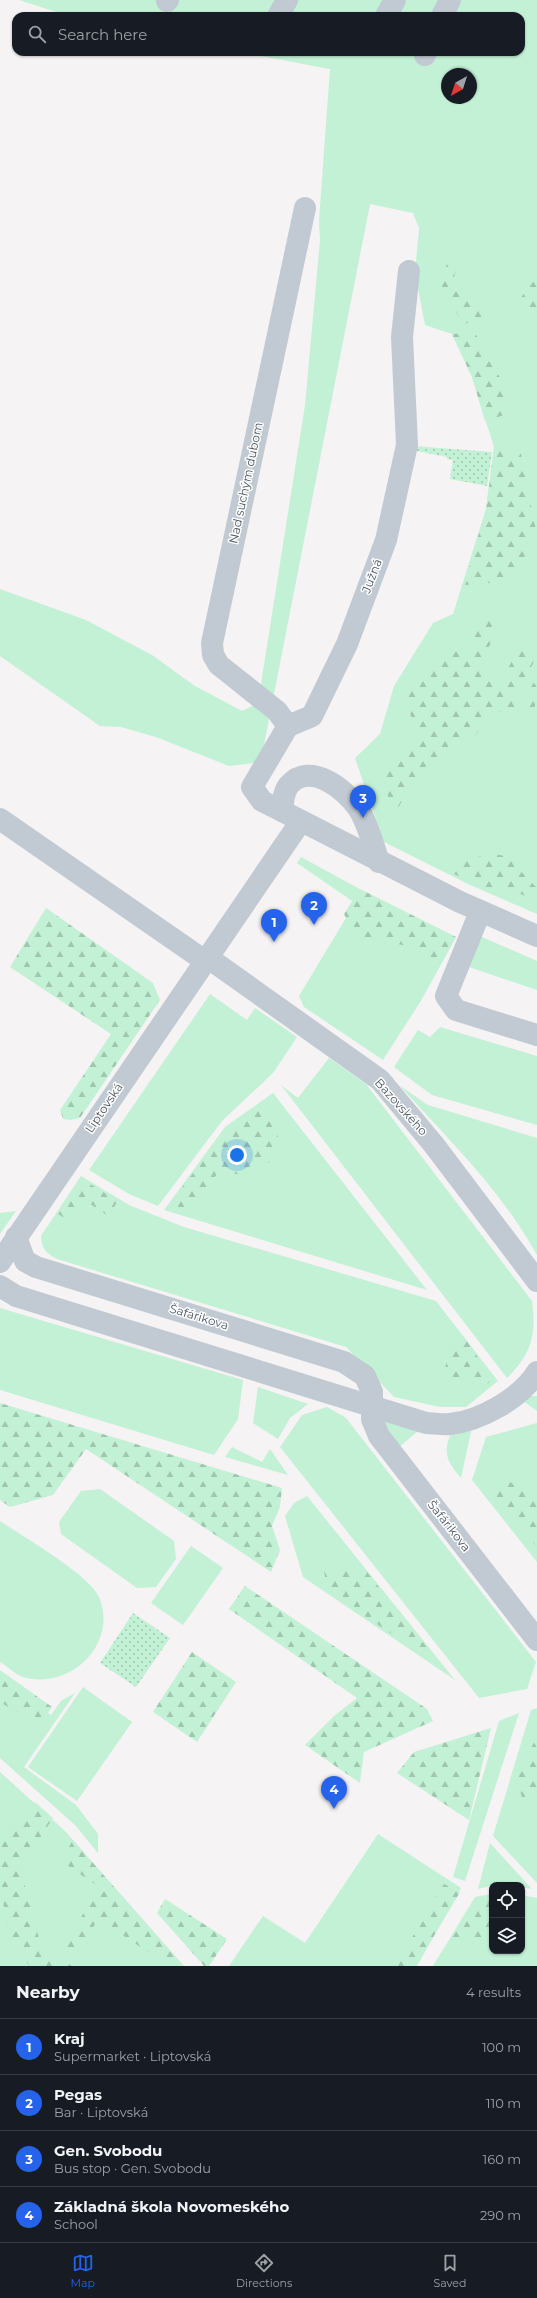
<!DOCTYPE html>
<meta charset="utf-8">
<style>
:root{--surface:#171b24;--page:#242831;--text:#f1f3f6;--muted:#9ea1a6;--line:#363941;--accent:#2563eb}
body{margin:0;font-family:Montserrat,sans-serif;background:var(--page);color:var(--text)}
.controls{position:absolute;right:12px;bottom:12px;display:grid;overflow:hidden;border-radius:8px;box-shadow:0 1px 3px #0004}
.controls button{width:36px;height:36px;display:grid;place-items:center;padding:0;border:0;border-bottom:1px solid var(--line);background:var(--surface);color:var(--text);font:20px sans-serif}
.compass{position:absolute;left:441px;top:68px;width:36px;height:36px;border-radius:50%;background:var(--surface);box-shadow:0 1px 3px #0004;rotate:219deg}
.you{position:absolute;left:237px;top:1155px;width:14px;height:14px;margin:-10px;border:3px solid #fff;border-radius:50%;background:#1a73e8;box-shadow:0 0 0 6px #1a73e833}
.badge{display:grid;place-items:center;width:26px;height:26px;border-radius:50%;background:var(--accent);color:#fff;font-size:13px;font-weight:700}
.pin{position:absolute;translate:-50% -33px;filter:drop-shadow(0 1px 2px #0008)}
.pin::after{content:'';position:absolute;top:21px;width:14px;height:12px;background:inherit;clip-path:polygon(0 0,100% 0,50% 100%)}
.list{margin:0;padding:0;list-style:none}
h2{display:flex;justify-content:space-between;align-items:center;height:52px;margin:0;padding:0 16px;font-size:17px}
h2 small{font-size:13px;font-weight:400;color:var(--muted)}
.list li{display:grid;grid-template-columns:26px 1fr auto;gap:12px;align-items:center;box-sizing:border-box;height:56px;padding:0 16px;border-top:1px solid var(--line)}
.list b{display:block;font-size:15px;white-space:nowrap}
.list p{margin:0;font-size:13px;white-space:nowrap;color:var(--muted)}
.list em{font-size:13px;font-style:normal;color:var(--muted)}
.icon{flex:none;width:22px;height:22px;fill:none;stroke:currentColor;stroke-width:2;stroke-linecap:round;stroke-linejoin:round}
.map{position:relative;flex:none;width:537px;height:1966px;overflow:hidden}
.search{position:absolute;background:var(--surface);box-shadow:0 1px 3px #0004;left:12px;right:12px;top:12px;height:44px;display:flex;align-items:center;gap:10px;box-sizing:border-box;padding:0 14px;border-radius:12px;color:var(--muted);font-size:15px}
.sheet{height:276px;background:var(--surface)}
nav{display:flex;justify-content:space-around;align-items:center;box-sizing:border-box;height:56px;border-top:1px solid var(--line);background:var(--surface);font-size:11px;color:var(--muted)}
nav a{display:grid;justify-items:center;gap:2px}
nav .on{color:var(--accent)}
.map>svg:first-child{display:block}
.green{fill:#c3f1d5;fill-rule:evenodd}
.forest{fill:url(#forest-firs)}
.park{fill:url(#park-dots)}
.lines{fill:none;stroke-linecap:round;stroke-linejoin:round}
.minor{stroke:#c1cad2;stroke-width:22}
.labels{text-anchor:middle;stroke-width:3;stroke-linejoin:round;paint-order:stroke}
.street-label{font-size:12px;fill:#4a5661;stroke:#fff}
</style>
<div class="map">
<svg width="537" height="1966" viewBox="0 0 537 1966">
<defs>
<pattern id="forest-firs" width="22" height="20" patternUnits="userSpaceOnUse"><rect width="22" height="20" fill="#c3f1d5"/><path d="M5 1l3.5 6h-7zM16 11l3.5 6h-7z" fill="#a0c6b0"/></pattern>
<pattern id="park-dots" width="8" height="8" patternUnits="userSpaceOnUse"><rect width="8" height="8" fill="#c3f1d5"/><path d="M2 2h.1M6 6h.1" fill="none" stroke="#a0c6b0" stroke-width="1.8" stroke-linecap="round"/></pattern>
</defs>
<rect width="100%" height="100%" fill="#f5f3f3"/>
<g class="green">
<path d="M 19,0 L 537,0 L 537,914 L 468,884 L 384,842 L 355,758 L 380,734 L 394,686 L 433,623 L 453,614 L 486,509 L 494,447 L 472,377 L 452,334 L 425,325 L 415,273 L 419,228 L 413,213 L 370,204 L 263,750 L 270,761 L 229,766 L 156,737 L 121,727 L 100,726 L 0,656 L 0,589 L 86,620 L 152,655 L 195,686 L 242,711 L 258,703 L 305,405 L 320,240 L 319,221 L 330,69 L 240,52 L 521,52 L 521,16 L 69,16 ZM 447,74 L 471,74 L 471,98 L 447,98 Z"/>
<path d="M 301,857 L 387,904 L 456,937 L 422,999 L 383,1060 L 304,1007 L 299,996 L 355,903 L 297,863 Z"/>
<path d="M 475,934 L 537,961 L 537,990 L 463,965 Z"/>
<path d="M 210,994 L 247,1020 L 255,1008 L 297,1037 L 273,1073 L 222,1121 L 158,1206 L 129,1194 L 89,1170 Z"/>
<path d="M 440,1027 L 537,1056 L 537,1125 L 432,1095 L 394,1067 L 418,1030 L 430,1037 Z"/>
<path d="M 329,1058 L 366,1084 L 532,1301 C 537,1334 531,1355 507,1378 L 281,1085 L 298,1098 Z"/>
<path d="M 399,1085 L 428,1105 L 537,1138 L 537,1255 C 502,1191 448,1139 399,1085 Z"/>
<path d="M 273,1093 L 427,1290 L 164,1210 L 225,1127 Z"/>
<path d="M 81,1176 L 129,1205 L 184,1227 L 436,1301 L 498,1381 L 466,1407 L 440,1407 L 394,1397 L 346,1347 L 57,1259 C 47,1254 41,1248 41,1236 Z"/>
<path d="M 16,1211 L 0,1234 L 0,1213 Z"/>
<path d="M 0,1308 L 243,1380 L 238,1419 L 214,1455 L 0,1390 Z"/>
<path d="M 258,1387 L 308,1404 L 290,1418 L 278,1439 L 253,1423 Z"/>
<path d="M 528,1396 L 537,1396 L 537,1411 L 519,1398 Z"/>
<path d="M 327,1407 L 346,1418 L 536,1662 L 527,1689 L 479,1698 L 280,1447 L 302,1415 Z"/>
<path d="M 392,1416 L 424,1426 L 398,1448 L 383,1424 Z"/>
<path d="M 473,1422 L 461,1478 C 445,1460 442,1449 454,1428 Z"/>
<path d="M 537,1423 L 537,1562 L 472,1480 L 486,1437 Z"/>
<path d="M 232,1447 L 262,1462 L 270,1449 L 288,1475 L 225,1457 Z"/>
<path d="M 100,1489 L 174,1541 L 176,1559 L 156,1587 L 137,1588 L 61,1534 L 59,1522 L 81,1491 Z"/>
<path d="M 307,1496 L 455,1680 L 303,1577 L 285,1516 L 294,1503 Z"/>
<path d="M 0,1521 C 22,1536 90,1575 99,1597 C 119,1644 69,1691 23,1677 C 15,1674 7,1666 0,1662 Z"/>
<path d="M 191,1546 L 223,1568 L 183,1625 L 151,1603 Z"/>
<path d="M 0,1678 L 51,1715 L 61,1701 L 75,1693 L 24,1767 L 76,1805 L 98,1834 L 98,1853 L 76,1826 L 0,1758 Z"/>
<path d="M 83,1687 L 132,1722 L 77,1801 L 28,1767 Z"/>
<path d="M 537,1708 L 537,1883 L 493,1836 L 531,1710 Z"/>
<path d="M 519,1713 L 465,1881 L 453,1877 L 499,1721 Z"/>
<path d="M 0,1772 L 64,1830 L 184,1966 L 0,1966 Z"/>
<path d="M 378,1834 L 461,1888 L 417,1966 L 229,1966 L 263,1916 L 305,1943 Z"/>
<path d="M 490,1843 L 532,1889 L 522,1887 L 522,1885 L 502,1883 L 478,1889 Z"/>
<path d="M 492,1894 L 492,1951 L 522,1951 L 522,1895 L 537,1898 L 537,1966 L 433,1966 L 475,1897 Z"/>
</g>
<g class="forest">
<path d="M 460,258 L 454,277 L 462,293 L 490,315 L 464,324 L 441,289 L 447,263 Z"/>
<path d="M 537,277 L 537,321 L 525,313 L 519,300 Z"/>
<path d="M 475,333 L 503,383 L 507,414 L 485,421 L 472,377 L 452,334 Z"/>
<path d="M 494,447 L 521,454 L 536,530 L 514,581 L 464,585 L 486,509 Z"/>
<path d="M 492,617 L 492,641 L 477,668 L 483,678 L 502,679 L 521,645 L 537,649 L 537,656 L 516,695 L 517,712 L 493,712 L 475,736 L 451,744 L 425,767 L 395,812 L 382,782 L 385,767 L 418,744 L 405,693 L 447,650 L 477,647 L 470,624 Z"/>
<path d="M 537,677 L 537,702 L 527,720 L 522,703 Z"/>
<path d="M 493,854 L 506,856 L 537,888 L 537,903 L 533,899 L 499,885 L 488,890 L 454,874 L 462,860 Z"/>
<path d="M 360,889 L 456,937 L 436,973 L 415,947 L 355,937 L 344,914 Z"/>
<path d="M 46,908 L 153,983 L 160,1000 L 80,1118 L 70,1120 L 63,1119 L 60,1110 L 111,1034 L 10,967 Z"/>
<path d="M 264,1104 L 278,1136 L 272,1160 L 249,1177 L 220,1170 L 187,1215 L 166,1208 L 227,1129 Z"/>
<path d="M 82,1179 L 118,1201 L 108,1216 L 83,1199 L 68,1221 L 57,1213 Z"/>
<path d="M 464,1337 L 493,1379 L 487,1384 L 444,1375 L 449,1347 Z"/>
<path d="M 0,1403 L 282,1488 L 280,1507 L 272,1526 L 280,1550 L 271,1572 L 86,1449 L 53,1495 L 10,1507 L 0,1500 Z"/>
<path d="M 510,1482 L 537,1498 L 537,1547 L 495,1495 Z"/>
<path d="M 363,1567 L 429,1650 L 430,1659 L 328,1592 L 324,1571 Z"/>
<path d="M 245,1586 L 427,1709 L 433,1721 L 364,1752 L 360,1783 L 305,1745 L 334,1716 L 357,1698 L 229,1609 Z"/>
<path d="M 192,1652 L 236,1682 L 197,1742 L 153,1712 Z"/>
<path d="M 0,1670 L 52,1707 L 39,1726 L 0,1702 Z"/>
<path d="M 491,1728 L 469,1820 L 397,1773 L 414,1752 Z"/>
<path d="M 537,1737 L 537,1789 L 527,1808 L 514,1779 Z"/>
<path d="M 35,1802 L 53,1818 L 20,1868 L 42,1949 L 72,1966 L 30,1966 L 11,1943 L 0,1886 L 0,1847 Z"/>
<path d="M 73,1840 L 174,1956 L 168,1965 L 98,1919 L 77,1954 L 64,1946 L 99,1887 L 61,1861 Z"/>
<path d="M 444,1884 L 460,1892 L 416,1966 L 395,1966 Z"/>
<path d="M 165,1899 L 227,1939 L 209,1966 L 204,1966 L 157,1913 Z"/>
<path d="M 477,1899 L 492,1899 L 492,1941 L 452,1938 Z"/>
</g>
<g class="park">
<path d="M 413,446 L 492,452 L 487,486 L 450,479 L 453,460 L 447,459 L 447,457 L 412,450 Z"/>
<path d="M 133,1613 L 170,1638 L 136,1687 L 100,1663 Z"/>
</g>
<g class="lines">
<g class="minor">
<path d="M 167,1 L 168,0"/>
<path d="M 278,16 L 287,0"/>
<path d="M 386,16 L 395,0"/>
<path d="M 442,16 L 450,0"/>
<path d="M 425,55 L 426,52"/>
<path d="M 409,271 L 402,337 L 407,445 L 386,540 L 347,644 L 312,716 L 288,726 L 252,787 L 262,801 L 282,811 L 460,902 L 537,936"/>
<path d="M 288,726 L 277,711 L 219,665 L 213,655 L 212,643 L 305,208"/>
<path d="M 282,811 C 283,803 283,792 289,785 C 310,761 345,789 358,808 C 368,823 373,845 379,862"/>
<path d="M 0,819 L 205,961"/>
<path d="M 480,912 L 446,996 L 456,1010 L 537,1035"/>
<path d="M 207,957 L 380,1080 L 434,1145 L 537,1281"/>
<path d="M 16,1237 L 25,1261 L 36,1267 L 344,1362 L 365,1376 L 372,1392 L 372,1419 L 379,1436 L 537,1640"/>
<path d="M 0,1262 L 301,821"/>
<path d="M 0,1286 L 16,1296 L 426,1423 C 433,1423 442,1425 450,1424 C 480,1421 521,1398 537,1372"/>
</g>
</g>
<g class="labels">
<g class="street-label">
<text transform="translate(246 483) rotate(-78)" y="4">Nad suchým dubom</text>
<text transform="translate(372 576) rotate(-69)" y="4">Južná</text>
<text transform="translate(401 1107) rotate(48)" y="4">Bazovského</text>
<text transform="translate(104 1108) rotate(-56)" y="4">Liptovská</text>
<text transform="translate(199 1317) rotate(17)" y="4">Šafárikova</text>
<text transform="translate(449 1526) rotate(52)" y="4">Šafárikova</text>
</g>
</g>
</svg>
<div class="controls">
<button><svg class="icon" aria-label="locate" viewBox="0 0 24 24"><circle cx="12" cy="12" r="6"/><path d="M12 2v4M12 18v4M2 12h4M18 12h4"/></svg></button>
<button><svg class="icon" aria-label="layers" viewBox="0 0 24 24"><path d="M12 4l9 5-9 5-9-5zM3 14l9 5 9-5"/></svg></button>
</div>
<svg class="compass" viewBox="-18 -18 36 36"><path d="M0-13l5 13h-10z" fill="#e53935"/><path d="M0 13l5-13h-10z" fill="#9ea1a6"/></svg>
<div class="you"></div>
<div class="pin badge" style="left:274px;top:942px">1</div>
<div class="pin badge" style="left:314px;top:925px">2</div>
<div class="pin badge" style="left:363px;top:818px">3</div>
<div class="pin badge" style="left:334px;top:1809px">4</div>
<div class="search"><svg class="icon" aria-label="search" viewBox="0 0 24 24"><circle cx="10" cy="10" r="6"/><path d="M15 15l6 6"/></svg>Search here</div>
</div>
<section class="sheet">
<h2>Nearby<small>4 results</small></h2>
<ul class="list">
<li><span class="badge">1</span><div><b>Kraj</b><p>Supermarket · Liptovská</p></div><em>100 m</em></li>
<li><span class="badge">2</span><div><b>Pegas</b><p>Bar · Liptovská</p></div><em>110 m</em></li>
<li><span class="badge">3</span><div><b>Gen. Svobodu</b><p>Bus stop · Gen. Svobodu</p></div><em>160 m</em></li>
<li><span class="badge">4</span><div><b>Základná škola Novomeského</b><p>School</p></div><em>290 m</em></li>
</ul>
</section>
<nav>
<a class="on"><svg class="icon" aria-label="map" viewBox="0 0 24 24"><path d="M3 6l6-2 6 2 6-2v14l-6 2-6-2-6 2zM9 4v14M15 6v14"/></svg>Map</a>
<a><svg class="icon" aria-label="directions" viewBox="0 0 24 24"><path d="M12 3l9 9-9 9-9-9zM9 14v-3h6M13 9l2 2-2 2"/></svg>Directions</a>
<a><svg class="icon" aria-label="saved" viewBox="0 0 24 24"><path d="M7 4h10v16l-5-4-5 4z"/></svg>Saved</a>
</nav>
